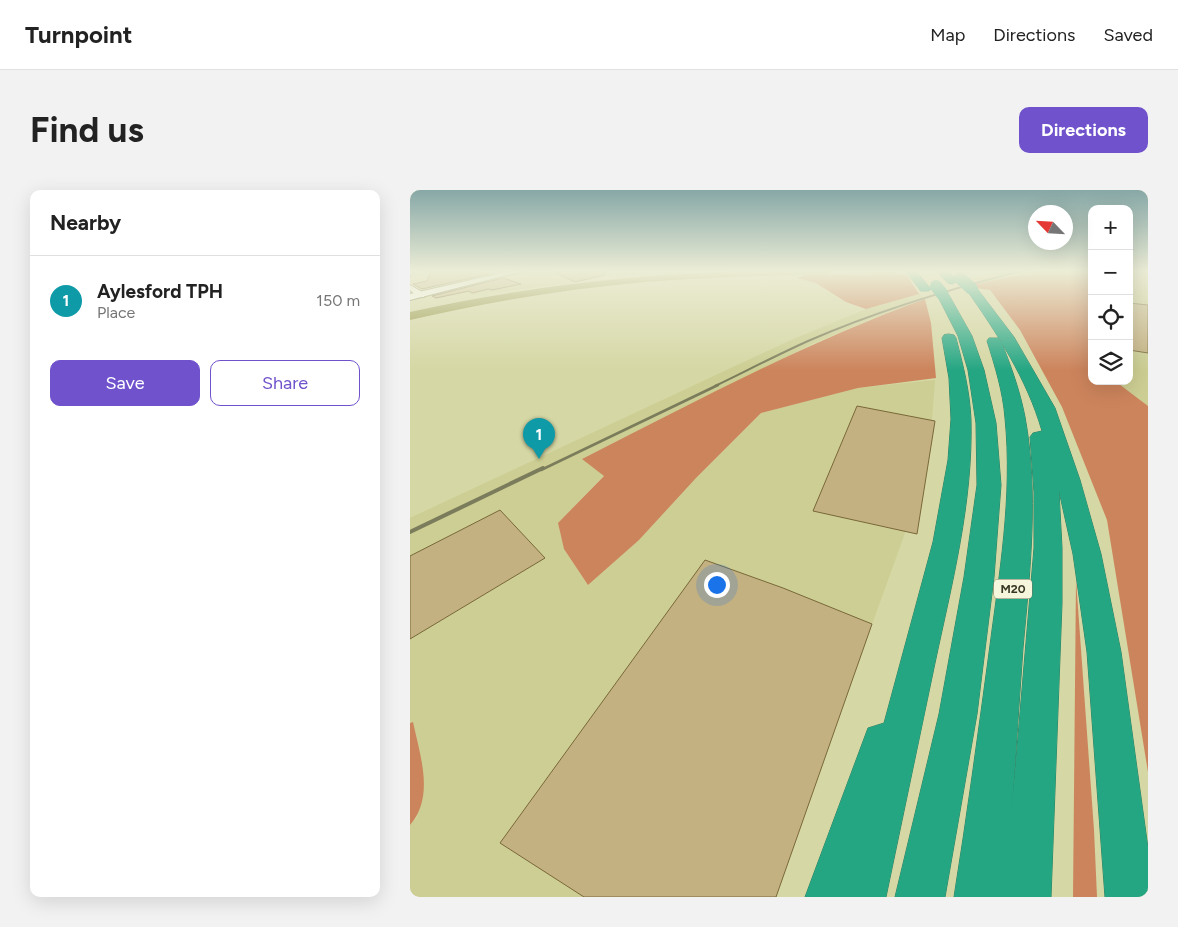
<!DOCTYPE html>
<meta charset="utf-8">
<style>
:root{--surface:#fff;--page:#f2f2f2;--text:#222;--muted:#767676;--line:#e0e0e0;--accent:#6f52cc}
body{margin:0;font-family:Figtree,sans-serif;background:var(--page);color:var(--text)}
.controls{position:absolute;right:15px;top:15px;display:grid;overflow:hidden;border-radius:10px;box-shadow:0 5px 20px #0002}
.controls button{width:45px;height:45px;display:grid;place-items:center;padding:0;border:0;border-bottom:1px solid var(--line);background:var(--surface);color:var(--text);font:25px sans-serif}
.compass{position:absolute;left:618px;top:15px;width:45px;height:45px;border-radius:50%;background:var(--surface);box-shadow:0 5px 20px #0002;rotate:295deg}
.you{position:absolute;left:306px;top:394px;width:18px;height:18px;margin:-12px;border:4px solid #fff;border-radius:50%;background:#1a73e8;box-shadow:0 0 0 8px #1a73e833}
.badge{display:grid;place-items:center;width:32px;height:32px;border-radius:50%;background:var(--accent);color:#fff;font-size:16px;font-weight:700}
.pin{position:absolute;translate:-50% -41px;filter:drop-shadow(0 1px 2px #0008)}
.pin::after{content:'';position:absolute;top:26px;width:18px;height:15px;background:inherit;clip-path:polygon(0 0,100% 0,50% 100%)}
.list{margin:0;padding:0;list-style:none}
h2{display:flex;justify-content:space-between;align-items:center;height:65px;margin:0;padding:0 20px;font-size:21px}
h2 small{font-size:16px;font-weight:400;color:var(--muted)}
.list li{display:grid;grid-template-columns:32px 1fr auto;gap:15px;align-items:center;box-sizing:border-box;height:90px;padding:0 20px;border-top:1px solid var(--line)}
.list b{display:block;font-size:19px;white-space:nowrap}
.list p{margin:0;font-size:16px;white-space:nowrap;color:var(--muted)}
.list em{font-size:16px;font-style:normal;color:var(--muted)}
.actions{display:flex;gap:10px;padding:15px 20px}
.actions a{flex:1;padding:11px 0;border:1px solid var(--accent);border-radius:10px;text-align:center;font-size:18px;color:var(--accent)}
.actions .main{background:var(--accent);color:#fff}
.icon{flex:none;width:28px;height:28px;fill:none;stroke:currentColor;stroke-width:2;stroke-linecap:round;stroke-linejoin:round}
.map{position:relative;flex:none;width:738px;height:707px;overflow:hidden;border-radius:10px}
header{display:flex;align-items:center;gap:30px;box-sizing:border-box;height:70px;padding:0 25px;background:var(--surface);border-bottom:1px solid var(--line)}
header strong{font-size:24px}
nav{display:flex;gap:28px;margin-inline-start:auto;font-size:18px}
.intro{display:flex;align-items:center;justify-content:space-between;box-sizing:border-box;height:120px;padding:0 30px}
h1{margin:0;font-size:35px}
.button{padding:12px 22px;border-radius:10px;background:var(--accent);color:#fff;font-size:18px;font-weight:700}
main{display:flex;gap:30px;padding:0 30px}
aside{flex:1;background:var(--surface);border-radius:10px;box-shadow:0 5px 20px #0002}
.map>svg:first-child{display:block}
.built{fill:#ccce93}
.forest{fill:#cc845c}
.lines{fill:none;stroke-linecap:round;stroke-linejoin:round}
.river{fill:#959645;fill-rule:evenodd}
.building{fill:#c4b181;stroke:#79683a}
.street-casing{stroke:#7d7e4e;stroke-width:2}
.secondary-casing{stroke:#7d7e4e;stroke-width:2}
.highway-casing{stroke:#2c8062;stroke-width:1}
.street{fill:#fff;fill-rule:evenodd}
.secondary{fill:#fff;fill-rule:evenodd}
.highway{fill:#25a683;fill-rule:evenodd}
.rail-far2{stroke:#7b7c5b;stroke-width:2}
.rail-far1{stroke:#7b7c5b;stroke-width:2.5}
.rail{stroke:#7b7c5b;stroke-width:4}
.highway-bridge-casing{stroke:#2c8062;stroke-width:12;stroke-linecap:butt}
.highway-bridge{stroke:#25a683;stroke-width:12}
.labels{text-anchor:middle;stroke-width:4;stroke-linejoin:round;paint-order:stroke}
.shield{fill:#f5f6dc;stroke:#71725c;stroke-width:1}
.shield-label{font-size:12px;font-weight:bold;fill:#383925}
</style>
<header>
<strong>Turnpoint</strong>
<nav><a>Map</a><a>Directions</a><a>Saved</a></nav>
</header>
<div class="intro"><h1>Find us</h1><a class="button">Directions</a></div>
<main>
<aside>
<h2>Nearby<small></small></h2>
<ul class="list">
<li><span class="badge" style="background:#0f9aa8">1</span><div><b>Aylesford TPH</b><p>Place</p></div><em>150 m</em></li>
</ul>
<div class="actions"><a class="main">Save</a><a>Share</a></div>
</aside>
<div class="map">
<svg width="738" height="707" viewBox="0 0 738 707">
<rect width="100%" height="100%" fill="#d5d7a4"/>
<g class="built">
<path d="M 103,81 L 277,81 L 204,85 L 161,93 L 62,105 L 48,97 Z"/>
<path d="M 591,81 L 630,81 L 565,98 L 557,90 Z"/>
<path d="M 719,81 L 738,81 L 738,216 L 705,191 L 719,191 Z"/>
<path d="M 509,104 L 515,109 L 456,131 L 402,154 L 173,268 L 194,285 L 148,333 L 154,359 L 178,395 L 229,350 L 286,288 L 351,223 L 448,198 L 525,190 L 521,242 L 500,329 L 420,551 L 350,707 L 0,707 L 0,635 L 7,627 L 10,563 L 3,532 L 0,533 L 0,328 L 381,150 L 456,119 Z"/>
</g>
<g class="forest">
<path d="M 628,81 L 678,81 L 682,122 L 682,191 L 705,191 L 738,216 L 738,582 L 697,330 L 652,217 L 610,140 L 580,100 L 565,98 L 562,95 Z"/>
<path d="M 477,82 L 496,84 L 509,104 L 456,119 L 436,112 L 406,93 L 387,88 L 394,85 Z"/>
<path d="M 515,109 L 521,133 L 526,188 L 448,198 L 351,223 L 286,288 L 229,350 L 178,395 L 154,359 L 148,333 L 194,286 L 172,269 C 285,212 396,152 515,109 Z"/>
<path d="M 666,390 L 684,640 L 687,707 L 663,707 Z"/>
<path d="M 3,532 C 10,565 25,607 0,635 L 0,533 Z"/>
</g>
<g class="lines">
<path class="river" d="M 335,81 L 422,81 L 417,84 C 356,86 296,87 235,92 C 156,99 78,112 0,130 L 0,122 C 110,98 222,84 335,81 Z"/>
</g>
<g class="building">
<path d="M 21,81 L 68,81 L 79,84 L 12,99 L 3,94 L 17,91 Z"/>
<path d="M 142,81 L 194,81 L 195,85 L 165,92 Z"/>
<path d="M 93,88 L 111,94 L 82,100 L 79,99 L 62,103 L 59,101 L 26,108 L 22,106 Z"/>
<path d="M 719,113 L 738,115 L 738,163 L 719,160 Z"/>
<path d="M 447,216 L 525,231 L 507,344 L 403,321 Z"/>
<path d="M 90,320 L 135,368 L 0,449 L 0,366 Z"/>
<path d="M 295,370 L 373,398 L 462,434 L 366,707 L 174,707 L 90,653 Z"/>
</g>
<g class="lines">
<g class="street-casing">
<g id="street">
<path d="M 0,81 L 5,81 L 0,86 Z"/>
<path d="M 0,95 L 14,103 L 14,107 L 8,107 L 0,100 Z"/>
</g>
</g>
<g class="secondary-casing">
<path id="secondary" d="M 100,81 L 113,81 L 0,110 L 0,104 Z"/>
</g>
<g class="highway-casing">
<g id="highway">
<path d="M 496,81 L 506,81 L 521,99 L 519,101 L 511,101 Z"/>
<path d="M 527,81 L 538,81 L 548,91 L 542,94 L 538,93 Z"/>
<path d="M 562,95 L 566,97 L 604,147 L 645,218 L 670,290 L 691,364 L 711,462 L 738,658 L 738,707 L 695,707 L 677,462 L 663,364 L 649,301 L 652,358 L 652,413 L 641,707 L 544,707 C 557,626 568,544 579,463 C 589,385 603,307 595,228 C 593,202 585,176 577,151 L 579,148 L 589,148 L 591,151 C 601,176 610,201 615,227 C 629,303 620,382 613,458 C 609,511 606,564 602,617 L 624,358 L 624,302 L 620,247 L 623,243 L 632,241 C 617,189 587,143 556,99 Z"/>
<path d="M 533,101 L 539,105 L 562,146 L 574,180 L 586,233 L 591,295 L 584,387 L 567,524 L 535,707 L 485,707 L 529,524 L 554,387 L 567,295 L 566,233 L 558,180 L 548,146 L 527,105 Z"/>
<path d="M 539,144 L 544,145 L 546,148 C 553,175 560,202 561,230 C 563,313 542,393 525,473 C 509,551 492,629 476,707 L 395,707 L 458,538 L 474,533 L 523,352 L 538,270 L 541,229 L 539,188 L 532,148 L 534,145 Z"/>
</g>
</g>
<use href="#street" class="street"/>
<use href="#secondary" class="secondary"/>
<use href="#highway" class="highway"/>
<path class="rail-far2" d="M 305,196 C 336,181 367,165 398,151 C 467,121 539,99 612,81"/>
<path class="rail-far1" d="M 131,280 L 308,195"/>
<path class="rail" d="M 0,342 L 133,278"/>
<g class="highway-bridge-casing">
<g id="highway-bridge">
<path d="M 550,88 L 562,99"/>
<path d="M 526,96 L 533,105"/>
</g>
</g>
<use href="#highway-bridge" class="highway-bridge"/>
</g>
<linearGradient id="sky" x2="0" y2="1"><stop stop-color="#87a8a7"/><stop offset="0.45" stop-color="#ecedd6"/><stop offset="1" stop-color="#ecedd6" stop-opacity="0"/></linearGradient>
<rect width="738" height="180" fill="url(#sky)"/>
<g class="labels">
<rect class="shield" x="584" y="389.5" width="38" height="19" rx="4"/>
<g class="shield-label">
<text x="603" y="403">M20</text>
</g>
</g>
</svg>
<div class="controls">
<button>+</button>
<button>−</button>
<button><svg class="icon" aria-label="locate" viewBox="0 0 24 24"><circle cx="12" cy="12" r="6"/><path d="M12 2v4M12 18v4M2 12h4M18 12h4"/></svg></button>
<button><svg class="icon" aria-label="layers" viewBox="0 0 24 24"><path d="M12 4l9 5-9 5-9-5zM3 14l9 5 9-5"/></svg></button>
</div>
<svg class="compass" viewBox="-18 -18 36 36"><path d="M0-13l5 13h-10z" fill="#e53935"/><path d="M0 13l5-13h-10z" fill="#767676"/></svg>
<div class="you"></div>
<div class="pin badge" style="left:129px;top:269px;background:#0f9aa8">1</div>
</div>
</main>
